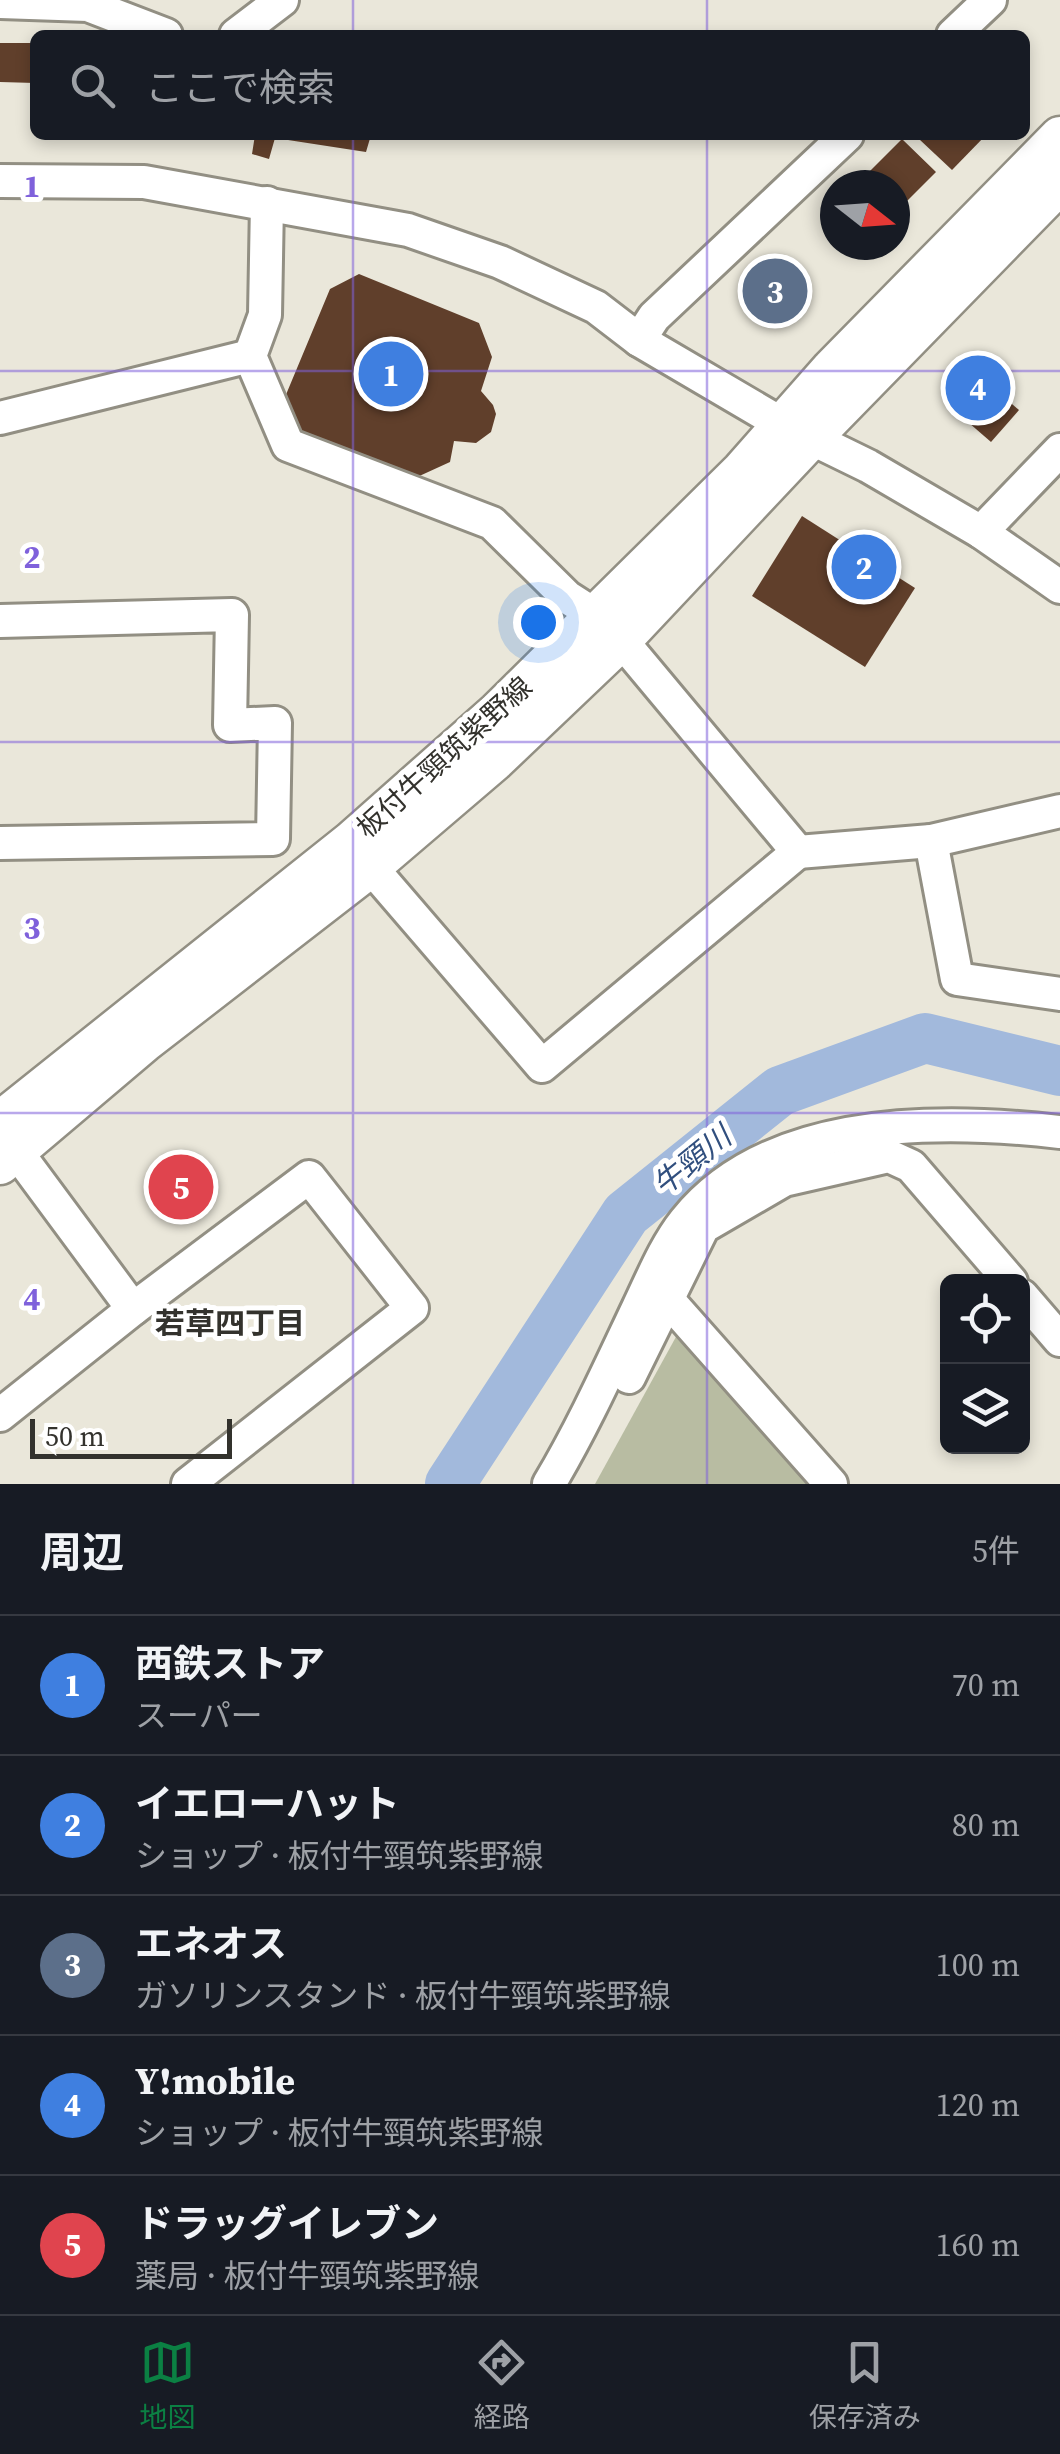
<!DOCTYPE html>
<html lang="ja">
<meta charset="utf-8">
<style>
:root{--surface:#171b24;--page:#20242c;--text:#f1f3f6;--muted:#9ea1a6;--line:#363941;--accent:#0b8043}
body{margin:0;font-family:"Source Serif 4","Noto Sans JP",serif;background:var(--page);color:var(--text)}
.controls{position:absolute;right:30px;bottom:30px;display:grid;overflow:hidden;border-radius:15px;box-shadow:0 5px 15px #0003}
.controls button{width:90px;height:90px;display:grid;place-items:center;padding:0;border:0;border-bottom:2px solid var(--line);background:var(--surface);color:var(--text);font:50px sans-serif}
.compass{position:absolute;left:820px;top:170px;width:90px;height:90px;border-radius:50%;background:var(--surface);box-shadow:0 5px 15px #0003;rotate:107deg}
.scale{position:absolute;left:30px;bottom:25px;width:202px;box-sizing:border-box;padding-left:10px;border:5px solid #33322d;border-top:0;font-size:28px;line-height:35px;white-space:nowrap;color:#33322d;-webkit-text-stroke:8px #fff;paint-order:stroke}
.you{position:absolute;left:538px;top:622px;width:35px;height:35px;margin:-25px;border:8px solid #fff;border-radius:50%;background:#1a73e8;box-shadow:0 0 0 15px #1a73e833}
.badge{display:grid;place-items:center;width:65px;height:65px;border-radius:50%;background:var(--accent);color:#fff;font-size:32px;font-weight:700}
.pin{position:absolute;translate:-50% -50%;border:5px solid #fff;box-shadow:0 2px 10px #0006}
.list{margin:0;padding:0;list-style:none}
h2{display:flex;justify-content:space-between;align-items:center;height:130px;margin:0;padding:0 40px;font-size:42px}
h2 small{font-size:32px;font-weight:400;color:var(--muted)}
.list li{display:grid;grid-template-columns:65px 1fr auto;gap:30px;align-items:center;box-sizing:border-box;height:140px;padding:0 40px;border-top:2px solid var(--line)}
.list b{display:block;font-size:38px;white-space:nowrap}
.list p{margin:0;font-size:32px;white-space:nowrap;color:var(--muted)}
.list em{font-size:32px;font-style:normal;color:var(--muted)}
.icon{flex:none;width:55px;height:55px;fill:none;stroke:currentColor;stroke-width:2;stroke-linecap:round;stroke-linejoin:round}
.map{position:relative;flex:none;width:1060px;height:1484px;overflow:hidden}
.search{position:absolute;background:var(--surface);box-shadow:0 5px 15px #0003;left:30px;right:30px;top:30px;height:110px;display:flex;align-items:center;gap:25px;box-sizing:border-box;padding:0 35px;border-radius:15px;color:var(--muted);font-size:38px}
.sheet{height:830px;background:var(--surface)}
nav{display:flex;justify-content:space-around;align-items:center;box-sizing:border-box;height:140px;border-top:2px solid var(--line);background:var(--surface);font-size:28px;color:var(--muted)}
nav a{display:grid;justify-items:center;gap:5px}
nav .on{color:var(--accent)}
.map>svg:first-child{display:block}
.green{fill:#b8bca2}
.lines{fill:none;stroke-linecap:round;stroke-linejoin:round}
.river{stroke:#a2b9dc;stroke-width:50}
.building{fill:#603f2b}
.minor-casing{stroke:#928f83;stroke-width:38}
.major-casing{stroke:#928f83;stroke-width:45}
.minor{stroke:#fff;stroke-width:32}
.major{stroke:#fff;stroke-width:40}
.grid{fill:none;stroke:#7f61db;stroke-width:2.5;stroke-opacity:0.55}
.labels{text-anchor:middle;stroke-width:10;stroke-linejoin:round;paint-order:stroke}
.street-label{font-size:28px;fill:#33322d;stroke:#fff}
.water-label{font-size:30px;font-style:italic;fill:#314f7e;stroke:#fff}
.neighbourhood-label{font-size:30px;font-weight:bold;fill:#33322d;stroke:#fff}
.grid-label{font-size:32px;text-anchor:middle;font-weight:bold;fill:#7f61db;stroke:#fff;stroke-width:10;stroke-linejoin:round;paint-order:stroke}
</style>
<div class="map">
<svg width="1060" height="1484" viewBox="0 0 1060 1484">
<rect width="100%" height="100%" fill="#eae7da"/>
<path class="green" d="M 677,1335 L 810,1484 L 595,1484 Z"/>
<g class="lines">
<path class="river" d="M 450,1484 L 626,1214 L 780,1091 L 925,1038 L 1060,1071"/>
</g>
<g class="building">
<path d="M 0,43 L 35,43 L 35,83 L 0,82 Z"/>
<path d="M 255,135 L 371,135 L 366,152 L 275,138 L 269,159 L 252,154 Z"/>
<path d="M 923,135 L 986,135 L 952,170 L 919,139 Z"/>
<path d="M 902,139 L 936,172 L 895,213 L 895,185 L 865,185 L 861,180 Z"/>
<path d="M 835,196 L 835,223 L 822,210 Z"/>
<path d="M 359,274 L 479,323 L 492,357 L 481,391 L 493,405 L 496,414 L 491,432 L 476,443 L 454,441 L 450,462 L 415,478 L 302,431 L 285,397 L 330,289 Z"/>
<path d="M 974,371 L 1019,410 L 991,442 L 946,403 Z"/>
<path d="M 802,516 L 915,588 L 865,667 L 752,596 Z"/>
</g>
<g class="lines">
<g class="minor-casing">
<g id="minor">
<path d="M 0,2 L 88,5 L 166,35"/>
<path d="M 236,35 L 282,0"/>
<path d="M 953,35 L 990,0"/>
<path d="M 0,181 L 144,182 L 408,230 L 500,262 L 596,307 L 639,340 L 782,424 L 868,466 L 981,532 L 1060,587"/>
<path d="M 267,203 L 265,315 L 250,356 L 288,445 L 492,523 L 567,597 L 595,615 L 621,640 L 798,852 L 542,1066 L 357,851"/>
<path d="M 639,340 L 654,317 L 847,135"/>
<path d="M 0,418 L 250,356"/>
<path d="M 981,532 L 1060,450"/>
<path d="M 0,621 L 232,615 L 230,725 L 275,723 L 273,839 L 0,843"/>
<path d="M 931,841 L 957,979 L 1060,994"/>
<path d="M 798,852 L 931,841 L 1060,811"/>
<path d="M 2,1132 L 133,1309"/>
<path d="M 1022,1296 L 1060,1340"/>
<path d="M 669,1301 L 831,1484"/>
<path d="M 629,1377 L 703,1227 L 784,1180 L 889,1156 L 911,1166 L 1011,1282"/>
<path d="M 0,1415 L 133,1309 L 309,1177 L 412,1308 L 188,1484"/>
<path d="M 549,1484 C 583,1427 610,1367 638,1308 C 652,1279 665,1246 685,1221 C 769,1116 939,1118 1060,1132"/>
</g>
</g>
<g class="major-casing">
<g id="major">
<path d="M 0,1122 L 351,842 L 498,712 L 742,471 L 832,369 L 1060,137"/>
<path d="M 0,1164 L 144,1042 L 370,867 L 494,761 L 621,640 L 811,438 L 1060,183"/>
</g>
</g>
<use href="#minor" class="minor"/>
<use href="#major" class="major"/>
</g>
<path class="grid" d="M 353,0 L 353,35M 707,0 L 707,35M 353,135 L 353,1484M 707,135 L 707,1484M 0,371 L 1060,371M 0,742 L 1060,742M 0,1113 L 1060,1113"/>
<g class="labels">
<g class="street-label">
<text transform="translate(444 757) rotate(-42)" y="10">板付牛頸筑紫野線</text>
</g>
<g class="water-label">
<text transform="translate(692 1161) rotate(-39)" y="10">牛頸川</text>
</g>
<g class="neighbourhood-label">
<text x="230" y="1334">若草四丁目</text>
</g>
</g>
<g class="grid-label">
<text x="32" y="197">1</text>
<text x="32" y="568">2</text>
<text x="32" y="939">3</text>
<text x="32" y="1310">4</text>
</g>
</svg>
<div class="controls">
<button><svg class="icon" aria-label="locate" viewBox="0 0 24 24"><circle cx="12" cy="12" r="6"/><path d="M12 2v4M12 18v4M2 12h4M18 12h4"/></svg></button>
<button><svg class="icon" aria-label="layers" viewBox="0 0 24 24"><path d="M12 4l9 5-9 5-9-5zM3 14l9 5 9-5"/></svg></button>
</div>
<svg class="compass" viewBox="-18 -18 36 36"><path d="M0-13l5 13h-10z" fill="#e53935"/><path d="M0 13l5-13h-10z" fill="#9ea1a6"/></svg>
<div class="scale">50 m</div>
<div class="you"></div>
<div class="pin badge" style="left:391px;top:374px;background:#3f7fe0">1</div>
<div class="pin badge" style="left:864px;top:567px;background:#3f7fe0">2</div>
<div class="pin badge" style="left:775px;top:291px;background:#5c6f8a">3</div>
<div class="pin badge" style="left:978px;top:388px;background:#3f7fe0">4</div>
<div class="pin badge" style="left:181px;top:1187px;background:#e0444e">5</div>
<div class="search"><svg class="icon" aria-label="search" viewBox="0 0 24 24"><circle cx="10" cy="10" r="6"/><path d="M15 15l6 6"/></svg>ここで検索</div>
</div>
<section class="sheet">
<h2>周辺<small>5件</small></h2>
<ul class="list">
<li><span class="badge" style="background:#3f7fe0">1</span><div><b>西鉄ストア</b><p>スーパー</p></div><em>70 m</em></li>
<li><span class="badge" style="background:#3f7fe0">2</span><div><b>イエローハット</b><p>ショップ · 板付牛頸筑紫野線</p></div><em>80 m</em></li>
<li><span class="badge" style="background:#5c6f8a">3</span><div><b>エネオス</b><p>ガソリンスタンド · 板付牛頸筑紫野線</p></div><em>100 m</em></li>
<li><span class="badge" style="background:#3f7fe0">4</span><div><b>Y!mobile</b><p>ショップ · 板付牛頸筑紫野線</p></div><em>120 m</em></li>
<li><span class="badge" style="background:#e0444e">5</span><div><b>ドラッグイレブン</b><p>薬局 · 板付牛頸筑紫野線</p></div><em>160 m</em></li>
</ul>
</section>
<nav>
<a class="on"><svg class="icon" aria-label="map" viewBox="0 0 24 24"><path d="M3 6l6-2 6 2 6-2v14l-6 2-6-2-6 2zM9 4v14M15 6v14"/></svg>地図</a>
<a><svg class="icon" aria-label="directions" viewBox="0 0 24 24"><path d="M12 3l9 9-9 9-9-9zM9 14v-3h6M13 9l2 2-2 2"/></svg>経路</a>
<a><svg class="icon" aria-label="saved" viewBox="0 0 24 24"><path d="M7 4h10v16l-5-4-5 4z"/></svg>保存済み</a>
</nav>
